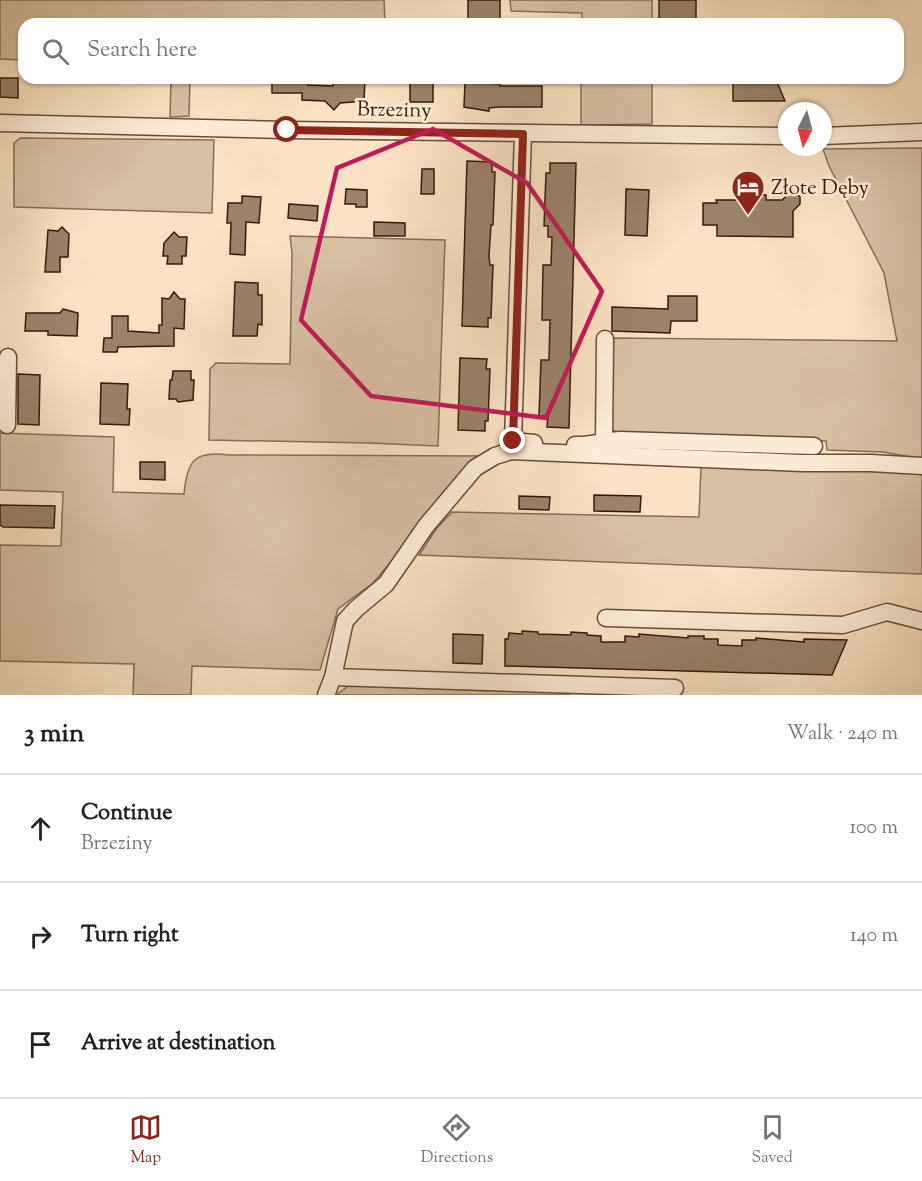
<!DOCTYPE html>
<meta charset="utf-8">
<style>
:root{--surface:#fff;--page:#f6f6f6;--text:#202124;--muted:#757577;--line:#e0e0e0;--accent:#8f2418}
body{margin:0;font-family:"Sorts Mill Goudy",serif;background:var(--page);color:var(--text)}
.compass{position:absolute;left:778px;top:102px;width:54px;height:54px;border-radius:50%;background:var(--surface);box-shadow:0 2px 4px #0004;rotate:186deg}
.stop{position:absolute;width:18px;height:18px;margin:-14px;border:4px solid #8f2418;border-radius:50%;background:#fff}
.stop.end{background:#8f2418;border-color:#fff;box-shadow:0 2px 6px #0008}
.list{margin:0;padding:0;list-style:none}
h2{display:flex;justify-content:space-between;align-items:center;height:78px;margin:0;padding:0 24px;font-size:26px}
h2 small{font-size:20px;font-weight:400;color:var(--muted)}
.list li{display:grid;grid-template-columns:39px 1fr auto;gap:18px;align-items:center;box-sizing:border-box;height:108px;padding:0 24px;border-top:2px solid var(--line)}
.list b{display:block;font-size:22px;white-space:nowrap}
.list p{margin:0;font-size:20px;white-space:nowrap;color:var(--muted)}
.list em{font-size:20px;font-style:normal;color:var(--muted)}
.icon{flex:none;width:33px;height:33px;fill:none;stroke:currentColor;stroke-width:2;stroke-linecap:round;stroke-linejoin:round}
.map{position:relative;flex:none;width:922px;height:695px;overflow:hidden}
.search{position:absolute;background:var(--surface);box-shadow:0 2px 4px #0004;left:18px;right:18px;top:18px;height:66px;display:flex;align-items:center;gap:15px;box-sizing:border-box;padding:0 21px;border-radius:18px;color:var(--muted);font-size:22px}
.sheet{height:402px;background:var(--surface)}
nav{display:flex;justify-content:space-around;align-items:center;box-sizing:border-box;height:84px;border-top:2px solid var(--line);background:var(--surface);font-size:16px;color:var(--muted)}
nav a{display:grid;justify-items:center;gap:3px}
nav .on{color:var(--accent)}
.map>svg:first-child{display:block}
.green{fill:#d8c0a3;stroke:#866d56;stroke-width:1.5}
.building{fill:#9b8269;stroke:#341a09;stroke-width:1.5}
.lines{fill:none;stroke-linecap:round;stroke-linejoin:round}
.minor-casing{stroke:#664c37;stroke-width:19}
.minor{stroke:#fcecd7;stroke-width:16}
.route{stroke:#8f2418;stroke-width:8}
.marked{fill:none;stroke:#c2185b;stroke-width:4.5;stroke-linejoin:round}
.labels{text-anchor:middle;stroke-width:5;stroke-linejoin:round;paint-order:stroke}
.street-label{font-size:21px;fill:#341a09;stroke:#fcecd7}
.poi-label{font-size:21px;fill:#341a09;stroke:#fcecd7;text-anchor:start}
</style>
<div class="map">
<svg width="922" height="695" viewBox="0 0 922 695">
<rect width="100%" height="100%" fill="#fae2c2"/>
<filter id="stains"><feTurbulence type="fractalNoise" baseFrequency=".00333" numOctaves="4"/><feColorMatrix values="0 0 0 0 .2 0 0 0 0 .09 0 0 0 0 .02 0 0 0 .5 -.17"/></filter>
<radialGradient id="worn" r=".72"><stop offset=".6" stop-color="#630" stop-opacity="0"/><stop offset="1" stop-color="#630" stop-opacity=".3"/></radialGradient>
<g class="green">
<path d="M 0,0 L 384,0 L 385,24 L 24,24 L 24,60 L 0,59 Z"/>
<path d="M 510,0 L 652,0 L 652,24 L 582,24 L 582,13 L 511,11 Z"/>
<path d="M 171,78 L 190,78 L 189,116 L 170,117 Z"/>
<path d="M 581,78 L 652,78 L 652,124 L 581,125 Z"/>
<path d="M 20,138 L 214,140 L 212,213 L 14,207 L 14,143 Z"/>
<path d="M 922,148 L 922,459 L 883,452 L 827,450 L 826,441 L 619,434 L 614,431 L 610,424 L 612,338 L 897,341 L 884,273 L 829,166 L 823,149 Z"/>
<path d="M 290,236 L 445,240 L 438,446 L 369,443 L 209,440 L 210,369 L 216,363 L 290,364 L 292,253 Z"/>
<path d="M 0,433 L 114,437 L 113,492 L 184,494 C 187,461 194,450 229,455 L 481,456 L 373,583 L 338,609 L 320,670 L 192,666 L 191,695 L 133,695 L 134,664 L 0,661 L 0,545 L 61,546 L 63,492 L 0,490 Z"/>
<path d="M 701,466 L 922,471 L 922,574 L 419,555 L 437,528 L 452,512 L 699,517 Z"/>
<path d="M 351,684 L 570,690 L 570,695 L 336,695 Z"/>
</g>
<g class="building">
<rect x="468" y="0" width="32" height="24"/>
<rect x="659" y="0" width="37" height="24"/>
<path d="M 0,78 L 18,78 L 18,98 L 0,97 Z"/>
<path d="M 272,78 L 308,78 L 308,85 L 333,86 L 333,79 L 337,78 L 365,79 L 364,101 L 340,103 L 334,110 L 325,101 L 302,100 L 302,93 L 272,93 Z"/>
<rect x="410" y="78" width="23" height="24"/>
<path d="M 733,78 L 772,78 L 772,82 L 777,82 L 785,101 L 733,101 Z"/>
<path d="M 465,82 L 500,84 L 500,86 L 542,86 L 542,107 L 499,107 L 489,108 L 489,111 L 464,107 Z"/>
<path d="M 467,161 L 492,162 L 492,172 L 495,172 L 493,225 L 491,225 L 489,256 L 490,265 L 493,265 L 491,318 L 488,318 L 488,327 L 462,326 Z"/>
<path d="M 550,163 L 576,163 L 569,428 L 547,427 L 548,416 L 539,416 L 541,360 L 549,360 L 550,320 L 542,320 L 543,265 L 551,265 L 552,237 L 548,237 L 548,226 L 544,226 L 546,173 L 550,173 Z"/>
<path d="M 422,169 L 434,169 L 434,194 L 421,194 Z"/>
<path d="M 346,189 L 367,190 L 367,207 L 356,207 L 356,204 L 345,204 Z"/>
<path d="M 626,189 L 649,190 L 647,236 L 625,235 Z"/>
<path d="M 790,193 L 796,193 L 800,197 L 800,204 L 793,211 L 793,237 L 717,236 L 717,225 L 703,225 L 703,203 L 717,203 L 716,200 L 744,200 L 744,194 L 766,195 L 766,200 L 782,200 Z"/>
<path d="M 242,196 L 261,197 L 259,223 L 246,222 L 245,255 L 230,254 L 231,223 L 227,223 L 228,203 L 242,203 Z"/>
<path d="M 289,204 L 318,206 L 317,221 L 288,218 Z"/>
<path d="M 374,222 L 405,223 L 405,236 L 374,236 Z"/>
<path d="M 62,227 L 69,234 L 68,257 L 60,257 L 60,272 L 45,272 L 48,230 L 58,231 Z"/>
<path d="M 174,232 L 179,237 L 187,237 L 186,256 L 182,256 L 182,264 L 167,264 L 168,256 L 163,256 L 164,243 Z"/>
<path d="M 235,282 L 258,283 L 258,295 L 262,295 L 262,325 L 258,324 L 257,336 L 233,336 Z"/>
<path d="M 174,292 L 180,299 L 185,299 L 184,329 L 174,328 L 174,346 L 118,347 L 117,352 L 103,352 L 104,338 L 112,338 L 112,316 L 128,316 L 128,331 L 159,333 L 159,325 L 162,325 L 162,298 L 169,299 Z"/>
<path d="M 668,296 L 697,296 L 697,321 L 671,321 L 670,333 L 612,331 L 612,307 L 668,309 Z"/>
<path d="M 63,309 L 78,313 L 77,336 L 48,335 L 48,331 L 25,331 L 26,313 L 60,313 Z"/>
<path d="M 460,358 L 487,359 L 486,369 L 490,369 L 488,421 L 485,421 L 485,431 L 458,430 Z"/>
<path d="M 173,371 L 191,371 L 191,380 L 194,380 L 193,400 L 178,402 L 176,399 L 169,399 L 170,380 L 172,380 Z"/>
<path d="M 18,374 L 40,375 L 39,425 L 18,424 Z"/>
<path d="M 101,383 L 128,384 L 127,409 L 130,409 L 129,425 L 100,424 Z"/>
<path d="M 140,462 L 165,462 L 165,480 L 140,479 Z"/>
<path d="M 594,495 L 641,496 L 640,512 L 594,511 Z"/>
<path d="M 519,496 L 550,497 L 549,510 L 519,509 Z"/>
<path d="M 0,505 L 55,506 L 54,528 L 3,527 L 0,525 Z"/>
<path d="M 522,631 L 538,632 L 538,634 L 571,635 L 571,632 L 587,633 L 587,635 L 601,636 L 601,642 L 625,642 L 625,636 L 639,637 L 639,634 L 688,638 L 688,636 L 704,636 L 704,639 L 718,639 L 718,645 L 742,646 L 742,640 L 756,640 L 756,638 L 804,642 L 804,639 L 847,640 L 832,675 L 505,666 L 505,639 L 508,639 L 509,633 L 522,634 Z"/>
<path d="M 453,634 L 483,635 L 482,664 L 453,663 Z"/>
</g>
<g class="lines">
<g class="minor-casing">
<g id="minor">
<path d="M 0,123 L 287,130 L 787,136"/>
<path d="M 523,133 L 513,441 L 534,443"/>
<path d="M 823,136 L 922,132"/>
<path d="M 7,425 L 8,357"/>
<path d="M 604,440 L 605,339"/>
<path d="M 575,445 C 591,446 605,440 621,440 L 814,446"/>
<path d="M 606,618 L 843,625 L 887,612 L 922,621"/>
<path d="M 333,677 L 345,621 L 356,609 L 386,584 L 426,526 L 475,468 L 495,456 L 511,451 L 802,463 L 871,463 L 922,466"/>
<path d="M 326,695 L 333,677 L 675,688"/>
</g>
</g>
<use href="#minor" class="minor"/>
</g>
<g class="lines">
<path class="route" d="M 287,130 L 523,134 L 513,441"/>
</g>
<path class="marked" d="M 433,129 L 527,183 L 602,291 L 546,418 L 371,396 L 301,320 L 337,168 Z"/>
<defs>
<g id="hotel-pin" transform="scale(1.725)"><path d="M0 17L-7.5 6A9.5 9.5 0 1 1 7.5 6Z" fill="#8f2418" stroke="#fcecd7"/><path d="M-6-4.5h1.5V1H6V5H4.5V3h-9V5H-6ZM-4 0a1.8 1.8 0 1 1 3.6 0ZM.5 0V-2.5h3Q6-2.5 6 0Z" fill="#fff"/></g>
</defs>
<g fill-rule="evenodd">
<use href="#hotel-pin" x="748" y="187"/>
</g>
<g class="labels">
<g class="street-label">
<text transform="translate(394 109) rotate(1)" y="7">Brzeziny</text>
</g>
<g class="poi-label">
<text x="771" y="194">Złote Dęby</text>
</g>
</g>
<rect width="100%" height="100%" filter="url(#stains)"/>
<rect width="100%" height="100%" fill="url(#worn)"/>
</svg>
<svg class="compass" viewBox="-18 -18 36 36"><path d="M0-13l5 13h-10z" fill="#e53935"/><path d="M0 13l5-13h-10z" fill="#757577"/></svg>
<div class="stop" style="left:287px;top:130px"></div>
<div class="stop end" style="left:513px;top:441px"></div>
<div class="search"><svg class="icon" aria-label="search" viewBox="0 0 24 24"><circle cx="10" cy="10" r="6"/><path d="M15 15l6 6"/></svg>Search here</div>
</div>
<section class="sheet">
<h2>3 min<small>Walk · 240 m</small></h2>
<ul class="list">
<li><svg class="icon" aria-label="ahead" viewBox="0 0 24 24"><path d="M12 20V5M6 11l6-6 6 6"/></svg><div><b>Continue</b><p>Brzeziny</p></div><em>100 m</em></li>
<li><svg class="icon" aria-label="right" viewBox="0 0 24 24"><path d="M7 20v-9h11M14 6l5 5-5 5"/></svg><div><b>Turn right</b></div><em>140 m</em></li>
<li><svg class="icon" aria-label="arrive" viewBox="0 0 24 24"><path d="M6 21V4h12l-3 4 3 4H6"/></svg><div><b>Arrive at destination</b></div></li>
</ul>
</section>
<nav>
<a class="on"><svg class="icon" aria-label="map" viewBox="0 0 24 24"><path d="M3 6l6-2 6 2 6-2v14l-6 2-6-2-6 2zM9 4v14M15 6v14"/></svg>Map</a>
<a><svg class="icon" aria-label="directions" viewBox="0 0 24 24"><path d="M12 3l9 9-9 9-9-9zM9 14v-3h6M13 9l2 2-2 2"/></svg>Directions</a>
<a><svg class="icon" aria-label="saved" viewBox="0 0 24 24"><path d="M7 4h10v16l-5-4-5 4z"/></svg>Saved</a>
</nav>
